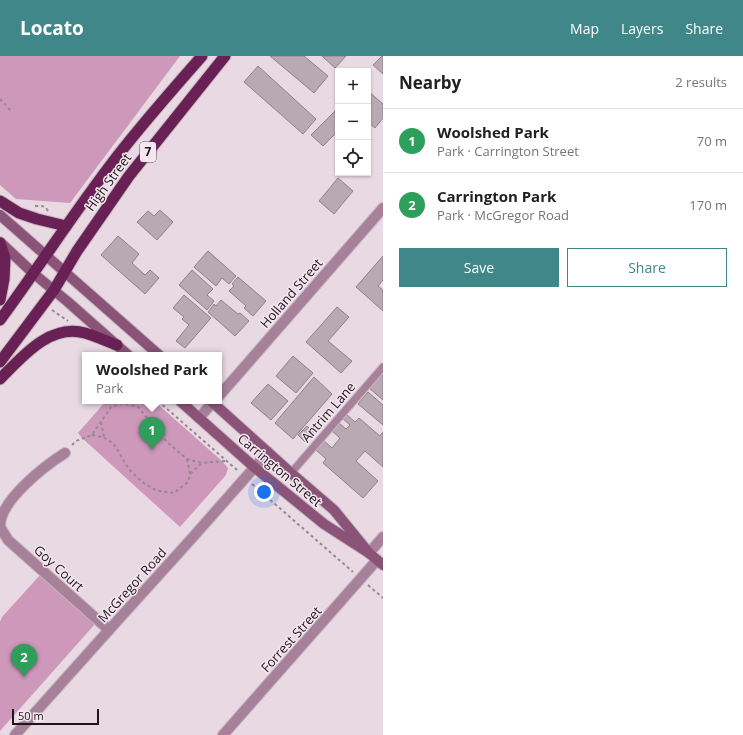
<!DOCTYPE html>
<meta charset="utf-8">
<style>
:root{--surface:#fff;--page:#f2f2f2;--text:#202124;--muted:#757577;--line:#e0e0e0;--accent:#3f8788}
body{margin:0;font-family:"Open Sans",sans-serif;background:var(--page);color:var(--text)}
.controls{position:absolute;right:12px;top:12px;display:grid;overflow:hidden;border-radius:0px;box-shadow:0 1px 3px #0004}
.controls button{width:36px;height:36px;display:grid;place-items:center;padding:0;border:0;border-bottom:1px solid var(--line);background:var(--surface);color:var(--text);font:20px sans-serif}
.scale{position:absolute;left:12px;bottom:10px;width:87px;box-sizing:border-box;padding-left:4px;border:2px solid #1c161a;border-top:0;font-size:11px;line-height:14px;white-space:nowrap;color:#1c161a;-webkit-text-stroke:3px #f6e6f0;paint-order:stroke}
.you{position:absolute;left:264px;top:436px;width:14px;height:14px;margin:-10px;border:3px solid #fff;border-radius:50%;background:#1a73e8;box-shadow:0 0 0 6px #1a73e833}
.badge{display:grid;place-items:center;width:26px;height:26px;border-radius:50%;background:var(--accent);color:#fff;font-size:13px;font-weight:700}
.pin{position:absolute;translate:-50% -33px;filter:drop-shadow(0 1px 2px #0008)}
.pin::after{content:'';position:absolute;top:21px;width:14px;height:12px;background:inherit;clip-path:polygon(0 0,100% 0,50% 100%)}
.popup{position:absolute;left:82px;top:296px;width:140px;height:52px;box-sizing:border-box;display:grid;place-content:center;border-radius:0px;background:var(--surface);filter:drop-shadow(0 1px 3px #0005);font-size:13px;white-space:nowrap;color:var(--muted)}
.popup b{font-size:15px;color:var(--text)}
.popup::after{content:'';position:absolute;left:50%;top:100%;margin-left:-8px;border:8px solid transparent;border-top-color:var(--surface)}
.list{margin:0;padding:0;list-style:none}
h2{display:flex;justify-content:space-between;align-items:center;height:52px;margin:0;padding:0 16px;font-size:17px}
h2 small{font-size:13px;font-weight:400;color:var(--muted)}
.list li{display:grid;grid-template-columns:26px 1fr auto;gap:12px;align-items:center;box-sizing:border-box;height:64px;padding:0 16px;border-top:1px solid var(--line)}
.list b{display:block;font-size:15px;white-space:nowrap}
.list p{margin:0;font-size:13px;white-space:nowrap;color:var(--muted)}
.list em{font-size:13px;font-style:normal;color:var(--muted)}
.actions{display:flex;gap:8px;padding:12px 16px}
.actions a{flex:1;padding:9px 0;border:1px solid var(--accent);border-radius:0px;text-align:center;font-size:14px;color:var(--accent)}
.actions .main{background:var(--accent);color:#fff}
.icon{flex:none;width:22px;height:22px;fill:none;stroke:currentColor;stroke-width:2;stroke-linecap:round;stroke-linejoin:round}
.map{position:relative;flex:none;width:383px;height:679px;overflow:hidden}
header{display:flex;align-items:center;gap:24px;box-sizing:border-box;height:56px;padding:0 20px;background:var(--accent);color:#fff}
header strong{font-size:19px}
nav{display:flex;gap:22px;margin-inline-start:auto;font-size:14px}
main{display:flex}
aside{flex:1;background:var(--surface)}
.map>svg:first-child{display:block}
.green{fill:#ce98ba}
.building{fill:#b8a9b2;stroke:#8f818a}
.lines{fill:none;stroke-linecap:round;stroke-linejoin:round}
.service-casing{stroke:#c4b6bf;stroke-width:9}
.minor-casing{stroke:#c4b6bf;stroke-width:12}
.secondary-casing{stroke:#c4b6bf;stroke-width:12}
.trunk-casing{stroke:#c4b6bf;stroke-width:13}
.path{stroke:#958990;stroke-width:2;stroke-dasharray:3 3;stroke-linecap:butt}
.service{stroke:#a78199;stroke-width:7}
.minor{stroke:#a78199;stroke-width:10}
.secondary{stroke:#8a5377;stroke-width:10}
.trunk{stroke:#692054;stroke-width:11}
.labels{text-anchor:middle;stroke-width:3;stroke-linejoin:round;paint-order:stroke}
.shield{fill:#f6e6f0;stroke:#5d545a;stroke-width:1}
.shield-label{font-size:12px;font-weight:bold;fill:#1c161a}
.street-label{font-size:13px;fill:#1c161a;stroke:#f6e6f0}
</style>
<header>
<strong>Locato</strong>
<nav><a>Map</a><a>Layers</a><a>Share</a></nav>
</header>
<main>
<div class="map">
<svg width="383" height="679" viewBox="0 0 383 679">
<rect width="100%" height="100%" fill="#e9d9e3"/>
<g class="green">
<path d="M 0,0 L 180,0 L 70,147 L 16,143 L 0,129 Z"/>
<path d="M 106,345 L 154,345 L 222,405 L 228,412 L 226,419 L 180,471 L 82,382 L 78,377 Z"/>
<path d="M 41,518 L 95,568 L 0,675 L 0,566 L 2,561 Z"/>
</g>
<g class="building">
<path d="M 270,0 L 304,0 L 328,20 L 314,37 Z"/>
<path d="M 322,0 L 346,0 L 335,12 Z"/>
<path d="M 382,0 L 383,0 L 383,18 L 373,9 Z"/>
<path d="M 258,10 L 316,63 L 303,78 L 244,26 Z"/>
<path d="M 368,35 L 383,48 L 383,62 L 375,72 L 368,66 Z"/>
<path d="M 335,55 L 338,58 L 338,75 L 323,90 L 311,79 Z"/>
<path d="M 338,122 L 353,135 L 334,158 L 319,145 Z"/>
<path d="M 160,154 L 173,166 L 157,184 L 137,166 L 148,155 L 154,160 Z"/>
<path d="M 118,180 L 139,198 L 132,207 L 145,219 L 150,214 L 159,222 L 145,238 L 101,199 Z"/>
<path d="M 208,195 L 236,220 L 229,228 L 222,222 L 216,230 L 194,211 Z"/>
<path d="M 383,200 L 383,224 L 378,230 L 383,234 L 383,255 L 356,231 Z"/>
<path d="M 192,214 L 213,233 L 207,239 L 214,245 L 207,254 L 179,229 Z"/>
<path d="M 238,221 L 266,245 L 253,260 L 244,252 L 246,250 L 229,235 L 234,230 L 232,228 Z"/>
<path d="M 184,239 L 211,262 L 185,292 L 176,285 L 189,269 L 182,263 L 184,261 L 173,252 Z"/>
<path d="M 221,244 L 238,258 L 240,257 L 249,265 L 235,280 L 208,256 L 214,248 L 216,250 Z"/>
<path d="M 337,251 L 349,261 L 328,285 L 352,305 L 341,317 L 306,286 Z"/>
<path d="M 293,300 L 313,317 L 296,337 L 276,320 Z"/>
<path d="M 381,318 L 383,320 L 383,344 L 369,332 Z"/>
<path d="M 314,321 L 332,338 L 293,383 L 275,367 Z"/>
<path d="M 268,328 L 288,345 L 271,364 L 251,347 Z"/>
<path d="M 368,336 L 383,349 L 383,369 L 358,348 Z"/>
<path d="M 346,358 L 355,366 L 359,362 L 380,380 L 383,376 L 383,411 L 365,395 L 356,405 L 378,425 L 363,442 L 323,407 L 326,403 L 315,393 L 323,384 L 332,392 L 340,382 L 332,375 L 339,367 L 346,373 L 350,369 L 342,362 Z"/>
<path d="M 307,370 L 314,377 L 305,386 L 298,379 Z"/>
</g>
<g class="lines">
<g class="service-casing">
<path id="service" d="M 291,417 L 383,311"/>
</g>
<g class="minor-casing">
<g id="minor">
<path d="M 219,340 L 383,152"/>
<path d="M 199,362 L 214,345"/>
<path d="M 65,397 C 46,409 0,444 0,470 C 2,475 6,480 8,484 L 109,574"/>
<path d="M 369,497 L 383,481"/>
<path d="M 15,679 L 109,574 L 193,481 L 268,396"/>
<path d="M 223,679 L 377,504"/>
</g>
</g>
<g class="secondary-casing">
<g id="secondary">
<path d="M 0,159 L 159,299"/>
<path d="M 0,186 L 33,217 L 68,246 L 128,299"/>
<path d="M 180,345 L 254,411 L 324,468 L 369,497"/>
<path d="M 211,345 L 291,417 L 334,454 L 369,497 L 383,509"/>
</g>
</g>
<g class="trunk-casing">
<g id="trunk">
<path d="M 0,145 L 19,157 L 37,163 L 66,170"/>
<path d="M 0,244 L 4,223 L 5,202 L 0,187"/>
<path d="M 0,264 C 39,211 75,155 115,103 C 143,67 172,34 202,0"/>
<path d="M 0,306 L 54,234 L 77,195 L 129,120 L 225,0"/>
<path d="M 0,323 C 22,301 50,267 85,277 C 96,280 106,285 117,289"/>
</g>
</g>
<g class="path">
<path d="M 0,43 L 12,56"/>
<path d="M 35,150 C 41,150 45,149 48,155"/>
<path d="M 52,254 L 68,265"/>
<path d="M 158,345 L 237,414"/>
<path d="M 101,366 L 104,381"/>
<path d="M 92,379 C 117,383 115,392 127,410 C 134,420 145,429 156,434 C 161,436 169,436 174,437 L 188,426 L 190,418 L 202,407"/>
<path d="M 72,389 L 76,385 L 92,379 L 111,351 L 123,347 L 138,351 L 167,386 L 187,403 L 202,407 L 226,405"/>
<path d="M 187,403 L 190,418"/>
<path d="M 252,428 L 353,516"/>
<path d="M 368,529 L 383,542"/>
</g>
<use href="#service" class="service"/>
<use href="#minor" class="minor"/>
<use href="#secondary" class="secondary"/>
<use href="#trunk" class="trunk"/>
</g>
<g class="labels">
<rect class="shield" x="140" y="86" width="16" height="20" rx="3"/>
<g class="shield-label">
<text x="148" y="100">7</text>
</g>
<g class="street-label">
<text transform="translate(108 126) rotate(-54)" y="5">High Street</text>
<text transform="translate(291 237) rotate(-49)" y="5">Holland Street</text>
<text transform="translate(328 356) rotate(-49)" y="5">Antrim Lane</text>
<text transform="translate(280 414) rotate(40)" y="5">Carrington Street</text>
<text transform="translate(59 512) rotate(42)" y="5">Goy Court</text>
<text transform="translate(132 529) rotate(-48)" y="5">McGregor Road</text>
<text transform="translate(291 583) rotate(-48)" y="5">Forrest Street</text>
</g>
</g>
</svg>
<div class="controls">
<button>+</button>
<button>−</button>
<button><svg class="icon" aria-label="locate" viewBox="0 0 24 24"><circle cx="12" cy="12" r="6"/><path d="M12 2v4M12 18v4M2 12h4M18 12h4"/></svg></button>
</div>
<div class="scale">50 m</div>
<div class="you"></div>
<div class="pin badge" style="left:152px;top:394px;background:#2e9e5b">1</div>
<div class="popup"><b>Woolshed Park</b>Park</div>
<div class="pin badge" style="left:24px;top:621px;background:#2e9e5b">2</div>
</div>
<aside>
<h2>Nearby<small>2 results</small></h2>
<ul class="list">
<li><span class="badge" style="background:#2e9e5b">1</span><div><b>Woolshed Park</b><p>Park · Carrington Street</p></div><em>70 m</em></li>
<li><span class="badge" style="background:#2e9e5b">2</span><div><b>Carrington Park</b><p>Park · McGregor Road</p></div><em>170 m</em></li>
</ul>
<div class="actions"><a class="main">Save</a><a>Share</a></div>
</aside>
</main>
